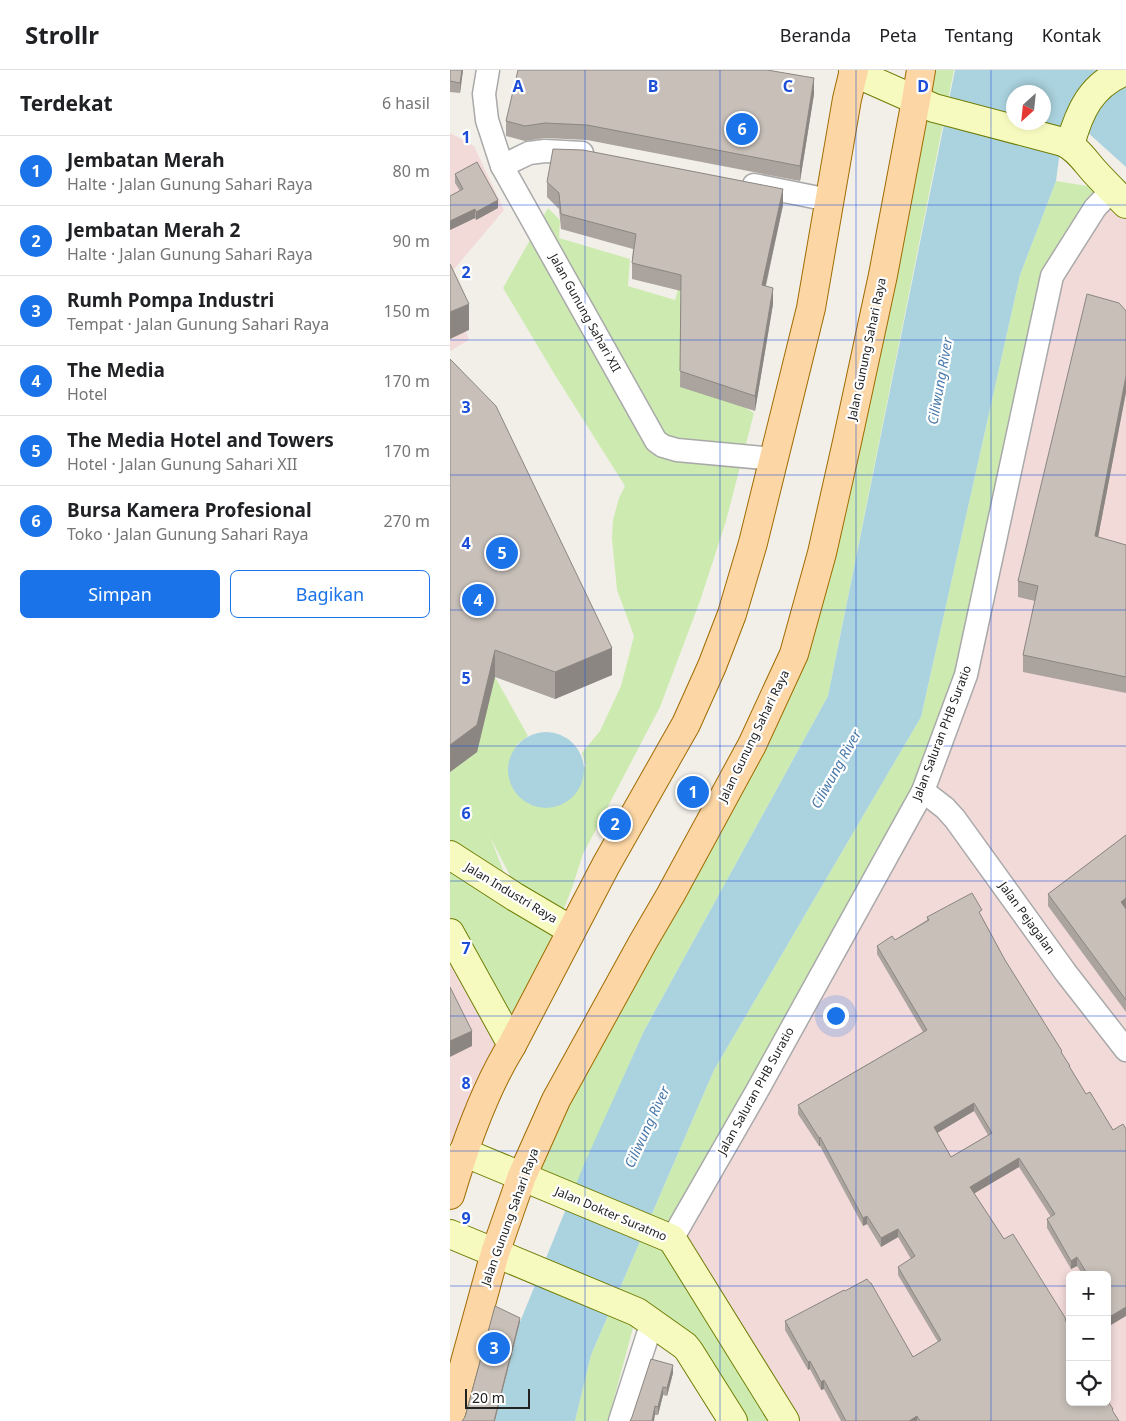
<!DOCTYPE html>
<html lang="id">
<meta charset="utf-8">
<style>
:root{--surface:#fff;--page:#f2f2f2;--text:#202124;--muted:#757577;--line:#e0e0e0;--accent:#1a73e8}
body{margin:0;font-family:"Noto Sans",sans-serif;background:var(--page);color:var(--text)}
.controls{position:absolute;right:15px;bottom:15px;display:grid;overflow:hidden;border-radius:8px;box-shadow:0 2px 8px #0003}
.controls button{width:45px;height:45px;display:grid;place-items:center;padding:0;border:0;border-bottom:1px solid var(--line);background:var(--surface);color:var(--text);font:25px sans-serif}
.compass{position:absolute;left:556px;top:15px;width:45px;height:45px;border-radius:50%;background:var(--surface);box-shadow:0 2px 8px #0003;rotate:207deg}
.scale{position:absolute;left:15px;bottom:12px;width:65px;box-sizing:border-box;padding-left:5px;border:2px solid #222;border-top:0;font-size:14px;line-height:18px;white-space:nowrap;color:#222;-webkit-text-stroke:4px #fff;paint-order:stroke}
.you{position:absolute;left:385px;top:945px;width:18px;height:18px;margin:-12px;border:4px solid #fff;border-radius:50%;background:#1a73e8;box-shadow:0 0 0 8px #1a73e833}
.badge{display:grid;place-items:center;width:32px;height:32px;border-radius:50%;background:var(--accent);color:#fff;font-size:16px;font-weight:700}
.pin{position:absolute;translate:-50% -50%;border:2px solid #fff;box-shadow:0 1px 5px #0006}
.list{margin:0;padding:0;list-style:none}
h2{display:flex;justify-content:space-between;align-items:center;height:65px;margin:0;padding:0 20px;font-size:21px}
h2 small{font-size:16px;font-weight:400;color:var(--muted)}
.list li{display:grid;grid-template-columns:32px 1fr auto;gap:15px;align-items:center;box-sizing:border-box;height:70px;padding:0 20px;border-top:1px solid var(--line)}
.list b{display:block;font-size:19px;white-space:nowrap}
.list p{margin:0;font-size:16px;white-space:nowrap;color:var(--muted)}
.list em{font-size:16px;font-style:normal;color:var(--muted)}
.actions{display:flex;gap:10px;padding:15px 20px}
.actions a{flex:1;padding:11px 0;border:1px solid var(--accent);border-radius:8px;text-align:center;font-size:18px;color:var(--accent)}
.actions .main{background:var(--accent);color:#fff}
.icon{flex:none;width:28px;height:28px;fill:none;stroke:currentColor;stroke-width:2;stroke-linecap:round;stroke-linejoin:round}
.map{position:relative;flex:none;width:676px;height:1351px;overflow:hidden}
header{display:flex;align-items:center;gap:30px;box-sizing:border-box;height:70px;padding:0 25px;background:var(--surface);border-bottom:1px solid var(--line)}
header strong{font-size:24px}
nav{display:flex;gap:28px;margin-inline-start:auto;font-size:18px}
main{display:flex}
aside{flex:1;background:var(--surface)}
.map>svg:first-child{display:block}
.commercial{fill:#f2dad9;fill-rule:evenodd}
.grass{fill:#cdebb0;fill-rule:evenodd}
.water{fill:#aad3df;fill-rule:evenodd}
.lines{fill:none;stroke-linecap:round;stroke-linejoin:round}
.street-casing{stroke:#a9a9a9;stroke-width:25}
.secondary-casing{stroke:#707d05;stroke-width:30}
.primary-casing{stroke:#a06b00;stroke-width:30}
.street{stroke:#fff;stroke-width:22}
.secondary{stroke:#f7fabf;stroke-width:28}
.primary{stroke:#fcd6a4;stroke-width:28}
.wall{fill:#aba49e;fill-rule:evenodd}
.shaded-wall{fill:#8b8681}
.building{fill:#c7bfb8;stroke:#8b8681;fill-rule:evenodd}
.grid{fill:none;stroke:#1d4ed8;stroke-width:1;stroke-opacity:0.55}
.labels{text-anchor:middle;stroke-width:4.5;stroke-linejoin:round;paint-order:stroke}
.street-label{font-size:12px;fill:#222;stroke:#fff}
.water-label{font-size:14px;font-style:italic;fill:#4a7aab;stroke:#fff}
.grid-label{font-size:16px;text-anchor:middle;font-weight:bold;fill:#1d4ed8;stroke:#fff;stroke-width:4.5;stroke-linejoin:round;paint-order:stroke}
</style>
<header>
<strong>Strollr</strong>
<nav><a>Beranda</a><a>Peta</a><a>Tentang</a><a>Kontak</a></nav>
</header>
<main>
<aside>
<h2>Terdekat<small>6 hasil</small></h2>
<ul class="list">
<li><span class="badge">1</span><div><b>Jembatan Merah</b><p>Halte · Jalan Gunung Sahari Raya</p></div><em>80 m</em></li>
<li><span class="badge">2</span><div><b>Jembatan Merah 2</b><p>Halte · Jalan Gunung Sahari Raya</p></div><em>90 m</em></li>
<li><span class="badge">3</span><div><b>Rumh Pompa Industri</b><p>Tempat · Jalan Gunung Sahari Raya</p></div><em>150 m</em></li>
<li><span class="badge">4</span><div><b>The Media</b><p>Hotel</p></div><em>170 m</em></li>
<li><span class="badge">5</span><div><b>The Media Hotel and Towers</b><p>Hotel · Jalan Gunung Sahari XII</p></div><em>170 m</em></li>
<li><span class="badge">6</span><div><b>Bursa Kamera Profesional</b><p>Toko · Jalan Gunung Sahari Raya</p></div><em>270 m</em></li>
</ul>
<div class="actions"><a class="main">Simpan</a><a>Bagikan</a></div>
</aside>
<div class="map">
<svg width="676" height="1351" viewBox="0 0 676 1351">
<rect width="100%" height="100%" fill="#f2efe9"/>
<g class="commercial">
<path d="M 0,63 L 24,76 L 54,140 L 0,204 Z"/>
<path d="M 662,120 L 676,134 L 676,1351 L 334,1351 L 222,1169 L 473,721 L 602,206 ZM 620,1205 L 657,1205 L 657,1332 L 620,1332 Z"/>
<path d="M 0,215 L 19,270 L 0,281 Z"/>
<path d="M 0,864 L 61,974 L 0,1132 Z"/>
</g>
<g class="grass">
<path d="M 471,0 L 504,0 L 378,626 L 194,961 L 121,1127 L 72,1106 L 344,584 Z"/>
<path d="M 606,111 L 662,120 L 602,206 L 516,605 L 473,721 L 222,1169 L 334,1351 L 283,1351 L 187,1243 L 158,1351 L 125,1351 L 141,1285 L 264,1000 L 471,647 L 570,205 Z"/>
<path d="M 98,138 L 110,150 L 109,168 L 180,189 L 178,216 L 225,230 L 231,209 L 297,339 L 304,343 L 276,451 L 250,531 L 210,637 L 133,784 L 122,818 L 61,974 L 0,864 L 0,530 L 25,564 L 45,607 L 78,666 L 66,675 L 136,697 L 132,683 L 150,661 L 171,616 L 184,566 L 167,520 L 162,469 L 163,450 L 169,428 L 175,416 L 105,305 L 53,218 ZM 39,764 L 39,765 L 65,815 L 58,813 Z"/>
</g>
<g class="water">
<path d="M 505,0 L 659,0 L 676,17 L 676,97 L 615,42 L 606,111 L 570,205 L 471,647 L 264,1000 L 141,1285 L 125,1351 L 45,1351 L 70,1252 L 135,1092 L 194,961 L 378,626 ZM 564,22 L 594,22 L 594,52 L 564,52 Z"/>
<circle cx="96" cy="700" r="38"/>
</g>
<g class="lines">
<g class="street-casing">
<g id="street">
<path d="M 38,0 L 34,24 L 37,50 L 52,96 L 206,371 L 213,376 L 227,380 L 324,389"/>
<path d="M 52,96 L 79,83 L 95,81 L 132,83"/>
<path d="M 304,115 L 379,130"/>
<path d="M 473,721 L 495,738 L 505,749 L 616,903 L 676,980"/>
<path d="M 222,1169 L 307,1021 L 473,721 L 516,605 L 602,206 L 645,138 L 662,120"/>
<path d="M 170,1351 L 202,1252"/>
</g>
</g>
<g class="secondary-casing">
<g id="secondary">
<path d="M 403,2 L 484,38 L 613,72 C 627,78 635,91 645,102 C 655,113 665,123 676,134"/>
<path d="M 620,75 C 629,42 641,14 676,1"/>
<path d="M 0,785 L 65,827 L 121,860"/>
<path d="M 0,863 L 62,975"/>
<path d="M 13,1082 L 222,1169 L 335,1351"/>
<path d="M 0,1164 L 187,1242 L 235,1276 L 239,1281 L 283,1351"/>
</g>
</g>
<g class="primary-casing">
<g id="primary">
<path d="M 0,1125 C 15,1075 34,1020 62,975 L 156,795 L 236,654 L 262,596 L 282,544 L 303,473 L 361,238 L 397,29 L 404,0"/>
<path d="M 0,1347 L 45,1183 L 72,1106 L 106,1030 L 193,872 L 221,824 L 302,675 L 344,584 L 372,483 L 397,372 L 433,205 L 466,30 L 471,0"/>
</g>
</g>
<use href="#street" class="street"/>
<use href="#secondary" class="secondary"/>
<use href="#primary" class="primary"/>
</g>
<g class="wall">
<path d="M 0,0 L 13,0 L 10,23 L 0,22 Z"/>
<path d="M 364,24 L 350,111 L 137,70 L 95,68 L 75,71 L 56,66 L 56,51 Z"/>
<path d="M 5,104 L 48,138 L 26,150 L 25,148 L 0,160 L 0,126 L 10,121 L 5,113 Z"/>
<path d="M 97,112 L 333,135 L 316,216 L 323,234 L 305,341 L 230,317 L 231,221 L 182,209 L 182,193 L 183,179 L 111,159 L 109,139 L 97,127 Z"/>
<path d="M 676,241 L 676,322 L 648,467 L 676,475 L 676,623 L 573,602 L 573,585 L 585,531 L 568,527 L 568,511 Z"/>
<path d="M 0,289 L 162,605 L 105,629 L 45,607 L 27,682 L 0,702 Z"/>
<path d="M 676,765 L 676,942 L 598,836 L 598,824 Z"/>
<path d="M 477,847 L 532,847 L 555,890 L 612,983 L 620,998 L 636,1024 L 663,1060 L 661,1255 L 657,1248 L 657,1205 L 633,1205 L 627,1196 L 621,1199 L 597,1158 L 597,1149 L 601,1147 L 569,1097 L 524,1123 L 554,1169 L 616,1252 L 620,1332 L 663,1342 L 669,1351 L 391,1351 L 374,1319 L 371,1320 L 360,1299 L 358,1300 L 335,1260 L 335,1251 L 395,1221 L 463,1287 L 488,1272 L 448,1205 L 448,1197 L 461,1189 L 448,1167 L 431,1177 L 417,1154 L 413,1156 L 370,1076 L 369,1076 L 348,1044 L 348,1035 L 473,962 L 427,884 L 427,876 L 445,870 L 477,850 ZM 524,1041 L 538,1065 L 501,1087 L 487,1063 Z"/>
<path d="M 223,1303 L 217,1326 L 213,1325 L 208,1345 L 205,1345 L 180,1351 Z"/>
</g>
<g class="shaded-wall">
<path d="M 12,0 L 13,0 L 10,23 L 10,13 Z"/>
<path d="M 364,8 L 364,24 L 350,111 L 350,96 Z"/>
<path d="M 333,119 L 333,135 L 312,231 L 312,215 Z"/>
<path d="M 48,130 L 48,138 L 26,150 L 26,142 Z"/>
<path d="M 25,139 L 25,148 L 0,160 L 0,151 Z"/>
<path d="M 323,218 L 323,234 L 305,341 L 305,326 Z"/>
<path d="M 19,234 L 19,260 L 0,269 L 0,242 Z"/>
<path d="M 676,306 L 676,322 L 645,483 L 645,466 Z"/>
<path d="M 162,578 L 162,605 L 105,629 L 105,602 Z"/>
<path d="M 45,580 L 45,607 L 27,682 L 0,702 L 0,675 Z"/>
<path d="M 676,828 L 676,840 L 671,832 Z"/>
<path d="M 22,961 L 22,976 L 0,987 L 0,971 Z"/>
<path d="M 524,1033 L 524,1041 L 484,1065 L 484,1057 Z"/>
<path d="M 370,1067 L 370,1076 L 369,1076 L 369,1068 Z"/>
<path d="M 569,1088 L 569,1097 L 520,1126 L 520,1117 Z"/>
<path d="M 417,1146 L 417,1154 L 413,1156 L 413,1148 Z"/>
<path d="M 448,1159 L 448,1167 L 431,1177 L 431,1168 Z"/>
<path d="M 627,1187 L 627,1196 L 621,1199 L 621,1191 Z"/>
<path d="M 676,1237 L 676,1246 L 661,1255 L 661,1246 Z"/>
<path d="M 70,1248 L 70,1252 L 45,1351 L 44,1351 Z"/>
<path d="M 360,1291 L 360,1299 L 358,1300 L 358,1292 Z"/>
<path d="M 223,1295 L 223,1303 L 217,1326 L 217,1318 Z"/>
<path d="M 374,1310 L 374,1319 L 371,1320 L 371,1312 Z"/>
<path d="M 213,1317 L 213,1325 L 208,1345 L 208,1337 Z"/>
<path d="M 205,1336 L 205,1345 L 204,1351 L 202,1351 Z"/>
<path d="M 467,1346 L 467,1351 L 459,1351 Z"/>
</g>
<g class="building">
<path d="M 0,0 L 12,0 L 10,13 L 0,11 Z"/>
<path d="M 68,0 L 317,0 L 364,8 L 350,96 L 137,55 L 95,53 L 75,56 L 56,51 Z"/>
<path d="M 103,79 L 133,80 L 333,119 L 312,215 L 323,218 L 305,326 L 230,301 L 231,205 L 182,193 L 186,164 L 111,144 L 109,123 L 97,112 Z"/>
<path d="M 27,92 L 48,130 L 26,142 L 25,139 L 0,151 L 0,126 L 13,119 L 5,104 Z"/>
<path d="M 0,194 L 19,234 L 0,242 Z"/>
<path d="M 637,224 L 669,233 L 676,241 L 676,306 L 645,466 L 676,475 L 676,607 L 573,585 L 588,516 L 568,511 Z"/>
<path d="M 0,289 L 46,336 L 162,578 L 105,602 L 45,580 L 27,655 L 0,675 Z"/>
<path d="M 676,765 L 676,828 L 671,832 L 676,839 L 676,930 L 598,824 Z"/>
<path d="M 522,823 L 532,840 L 529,842 L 555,890 L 612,981 L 611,982 L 620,996 L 619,996 L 636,1024 L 640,1022 L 663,1060 L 673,1054 L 676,1059 L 676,1237 L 661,1246 L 657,1240 L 657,1205 L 638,1205 L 627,1187 L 621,1191 L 597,1149 L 605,1144 L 569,1088 L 520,1117 L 554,1169 L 563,1164 L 616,1249 L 615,1250 L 620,1257 L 620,1332 L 657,1332 L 657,1330 L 663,1339 L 662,1340 L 669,1351 L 470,1351 L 467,1346 L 459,1351 L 396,1351 L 374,1310 L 371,1312 L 360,1291 L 358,1292 L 335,1251 L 394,1220 L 395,1221 L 417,1209 L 420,1213 L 421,1213 L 463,1287 L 491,1270 L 448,1197 L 465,1186 L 448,1159 L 431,1168 L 417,1146 L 413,1148 L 370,1067 L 369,1068 L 348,1035 L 477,960 L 427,876 L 442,866 L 445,870 L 479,850 L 477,847 ZM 524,1033 L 542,1063 L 501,1087 L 484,1057 Z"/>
<path d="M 0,917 L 22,961 L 0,971 Z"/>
<path d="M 45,1236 L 70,1248 L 44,1351 L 12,1351 L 15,1347 Z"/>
<path d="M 201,1289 L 223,1295 L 217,1318 L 213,1317 L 208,1337 L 205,1336 L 202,1351 L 180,1351 L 182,1347 Z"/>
</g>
<path class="grid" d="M 135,0 L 135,1351M 270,0 L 270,1351M 406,0 L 406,1351M 541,0 L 541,1351M 0,135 L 676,135M 0,270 L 676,270M 0,405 L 676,405M 0,540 L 676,540M 0,676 L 676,676M 0,811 L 676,811M 0,946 L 676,946M 0,1081 L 676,1081M 0,1216 L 620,1216M 657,1216 L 676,1216"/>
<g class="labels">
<g class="street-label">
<text transform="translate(135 243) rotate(61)" y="4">Jalan Gunung Sahari XII</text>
<text transform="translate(417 279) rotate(-78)" y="4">Jalan Gunung Sahari Raya</text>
<text transform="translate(492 663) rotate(-69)" y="4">Jalan Saluran PHB Suratio</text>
<text transform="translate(304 666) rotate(-64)" y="4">Jalan Gunung Sahari Raya</text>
<text transform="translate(61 823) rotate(31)" y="4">Jalan Industri Raya</text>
<text transform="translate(577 848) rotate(54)" y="4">Jalan Pejagalan</text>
<text transform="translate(306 1021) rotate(-61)" y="4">Jalan Saluran PHB Suratio</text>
<text transform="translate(161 1144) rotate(23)" y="4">Jalan Dokter Suratmo</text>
<text transform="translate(60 1147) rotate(-70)" y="4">Jalan Gunung Sahari Raya</text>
</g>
<g class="water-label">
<text transform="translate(490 311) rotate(-80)" y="5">Ciliwung River</text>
<text transform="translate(386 699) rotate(-61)" y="5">Ciliwung River</text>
<text transform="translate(197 1057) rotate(-65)" y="5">Ciliwung River</text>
</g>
</g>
<g class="grid-label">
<text x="68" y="22">A</text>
<text x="203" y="22">B</text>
<text x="338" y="22">C</text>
<text x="473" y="22">D</text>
<text x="16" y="73">1</text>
<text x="16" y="208">2</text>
<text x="16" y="343">3</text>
<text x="16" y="479">4</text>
<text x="16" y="614">5</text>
<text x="16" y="749">6</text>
<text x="16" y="884">7</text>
<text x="16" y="1019">8</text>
<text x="16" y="1154">9</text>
</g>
</svg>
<div class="controls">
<button>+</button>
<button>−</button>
<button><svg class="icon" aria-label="locate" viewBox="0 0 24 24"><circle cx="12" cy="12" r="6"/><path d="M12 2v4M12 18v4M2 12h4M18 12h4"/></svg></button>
</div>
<svg class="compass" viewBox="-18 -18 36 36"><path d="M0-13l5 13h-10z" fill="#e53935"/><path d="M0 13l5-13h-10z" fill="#757577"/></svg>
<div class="scale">20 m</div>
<div class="you"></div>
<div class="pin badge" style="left:243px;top:722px">1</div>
<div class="pin badge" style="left:165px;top:754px">2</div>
<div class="pin badge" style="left:44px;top:1278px">3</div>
<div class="pin badge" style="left:28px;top:530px">4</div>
<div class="pin badge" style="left:52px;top:483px">5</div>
<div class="pin badge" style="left:292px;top:59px">6</div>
</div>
</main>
